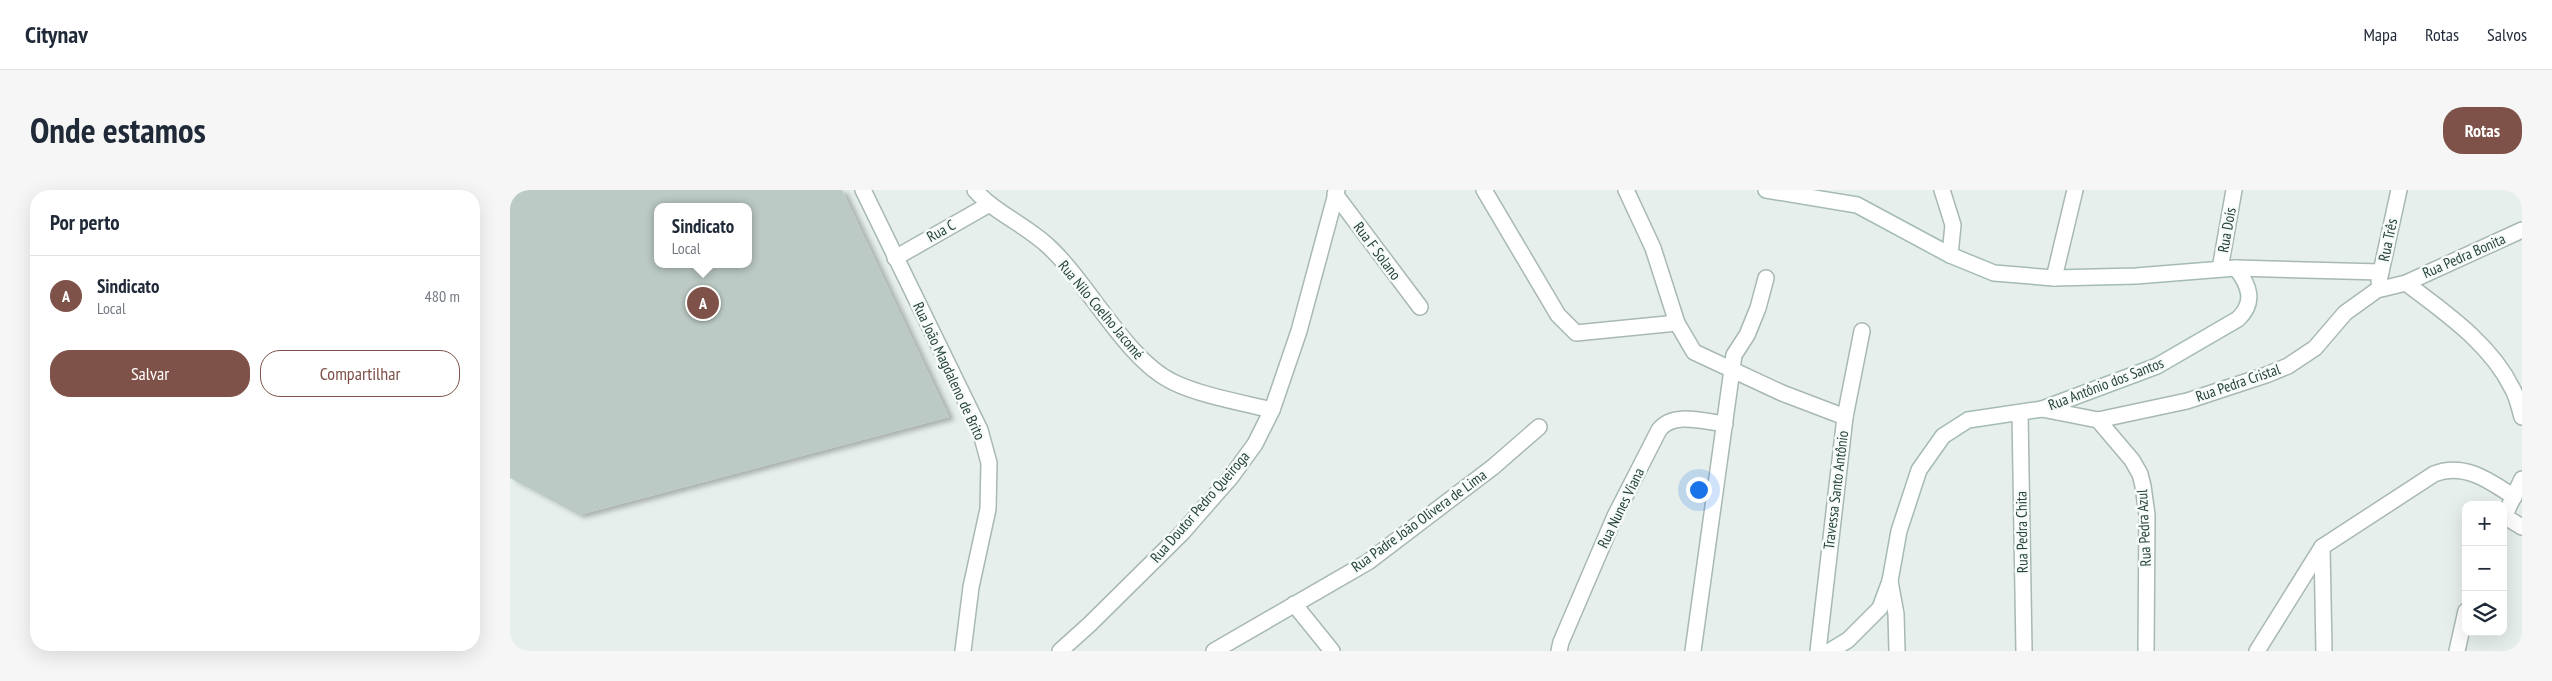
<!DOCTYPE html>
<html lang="pt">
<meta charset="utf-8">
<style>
:root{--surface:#fff;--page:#f6f6f7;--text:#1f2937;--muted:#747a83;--line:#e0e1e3;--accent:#7f5249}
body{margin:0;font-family:"PT Sans Narrow",sans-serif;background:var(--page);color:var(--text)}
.controls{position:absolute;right:15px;bottom:15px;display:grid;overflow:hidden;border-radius:10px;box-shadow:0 5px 20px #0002}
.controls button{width:45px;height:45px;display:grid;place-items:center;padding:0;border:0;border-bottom:1px solid var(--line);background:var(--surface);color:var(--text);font:25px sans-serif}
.you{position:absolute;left:1188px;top:299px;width:18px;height:18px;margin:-12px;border:4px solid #fff;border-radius:50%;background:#1a73e8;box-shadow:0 0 0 8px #1a73e833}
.badge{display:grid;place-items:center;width:32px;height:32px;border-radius:50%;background:var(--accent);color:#fff;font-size:16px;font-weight:700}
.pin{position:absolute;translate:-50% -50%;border:2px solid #fff;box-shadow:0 1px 5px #0006}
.popup{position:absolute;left:144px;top:13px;width:98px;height:65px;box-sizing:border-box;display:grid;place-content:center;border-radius:10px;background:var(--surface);filter:drop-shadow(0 1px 4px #0005);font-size:16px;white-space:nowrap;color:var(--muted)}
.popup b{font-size:19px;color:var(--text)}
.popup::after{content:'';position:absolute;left:50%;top:100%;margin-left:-10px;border:10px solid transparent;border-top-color:var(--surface)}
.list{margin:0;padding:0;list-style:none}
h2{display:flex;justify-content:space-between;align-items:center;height:65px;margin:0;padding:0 20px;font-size:21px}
h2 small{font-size:16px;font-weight:400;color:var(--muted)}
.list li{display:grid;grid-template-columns:32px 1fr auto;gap:15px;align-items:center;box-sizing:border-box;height:80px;padding:0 20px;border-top:1px solid var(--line)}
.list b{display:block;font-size:19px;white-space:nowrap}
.list p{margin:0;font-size:16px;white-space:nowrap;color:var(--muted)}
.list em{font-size:16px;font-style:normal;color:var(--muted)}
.actions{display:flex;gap:10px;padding:15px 20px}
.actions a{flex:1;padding:11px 0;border:1px solid var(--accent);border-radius:20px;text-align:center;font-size:18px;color:var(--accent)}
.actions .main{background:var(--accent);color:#fff}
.icon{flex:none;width:28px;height:28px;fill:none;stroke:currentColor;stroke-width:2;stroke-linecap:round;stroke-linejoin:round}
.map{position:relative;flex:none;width:2012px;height:461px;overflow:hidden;border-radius:20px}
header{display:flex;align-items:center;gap:30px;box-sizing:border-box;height:70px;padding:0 25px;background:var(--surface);border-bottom:1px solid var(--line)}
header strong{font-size:24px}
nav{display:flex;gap:28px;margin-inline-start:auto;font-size:18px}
.intro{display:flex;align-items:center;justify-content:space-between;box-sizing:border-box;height:120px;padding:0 30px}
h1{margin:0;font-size:35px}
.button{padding:12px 22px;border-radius:20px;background:var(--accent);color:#fff;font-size:18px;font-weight:700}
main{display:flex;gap:30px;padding:0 30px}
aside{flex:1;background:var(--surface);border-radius:20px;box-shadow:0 5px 20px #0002}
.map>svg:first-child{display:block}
.building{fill:#bbcac4;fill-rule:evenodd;filter:url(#shadow)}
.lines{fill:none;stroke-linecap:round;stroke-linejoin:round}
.street-casing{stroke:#a8b8b2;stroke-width:18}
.secondary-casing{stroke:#a4bbb3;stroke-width:18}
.street{stroke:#fff;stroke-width:15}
.secondary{stroke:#fff;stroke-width:15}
.labels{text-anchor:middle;stroke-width:5;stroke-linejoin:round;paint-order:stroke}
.street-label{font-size:15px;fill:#24423a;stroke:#f7fbf9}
</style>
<header>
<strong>Citynav</strong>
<nav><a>Mapa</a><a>Rotas</a><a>Salvos</a></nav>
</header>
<div class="intro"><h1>Onde estamos</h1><a class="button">Rotas</a></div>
<main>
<aside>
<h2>Por perto<small></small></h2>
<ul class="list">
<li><span class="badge">A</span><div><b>Sindicato</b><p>Local</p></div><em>480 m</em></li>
</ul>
<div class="actions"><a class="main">Salvar</a><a>Compartilhar</a></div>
</aside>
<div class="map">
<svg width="2012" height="461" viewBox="0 0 2012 461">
<defs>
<filter id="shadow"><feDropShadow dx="5.5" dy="3" stdDeviation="2.5" flood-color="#0004"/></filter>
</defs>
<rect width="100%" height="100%" fill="#e6efeb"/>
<path class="building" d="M 0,0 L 332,0 L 439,227 L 69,325 L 0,288 ZM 148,17 L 238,17 L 238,74 L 148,74 Z"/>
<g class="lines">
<g class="street-casing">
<g id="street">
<path d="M 353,0 L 470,240 L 479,273 L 478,319 L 461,397 L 453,461"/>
<path d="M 465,0 C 485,23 514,34 537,55 C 578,92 616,170 663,192 C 689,205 733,213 762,220"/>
<path d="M 974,0 L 1048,125 L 1066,143 L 1167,133"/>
<path d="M 1116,0 L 1143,58 L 1167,133 L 1184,162 L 1272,203 L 1335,227"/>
<path d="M 1432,0 L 1443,35 L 1440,65"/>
<path d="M 825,4 L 910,117"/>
<path d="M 385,68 L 478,15"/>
<path d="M 1726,78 L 1871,82"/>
<path d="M 1710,79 L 1724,0"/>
<path d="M 1544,88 L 1565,0"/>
<path d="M 1869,91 L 1889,0"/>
<path d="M 1896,93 L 2012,40"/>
<path d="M 1532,219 L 1588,230 L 1677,211 L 1756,185 L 1778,176 L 1805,158 L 1835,123 L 1867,100 L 1896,93 C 1934,122 1980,153 2002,198 C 2007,206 2009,217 2012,227"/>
<path d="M 1510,223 L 1514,461"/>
<path d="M 1588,230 L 1622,270 L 1630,284 L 1633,296 L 1637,325 L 1636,461"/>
<path d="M 1994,326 L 2012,337"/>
<path d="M 1993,329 L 2012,289"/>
<path d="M 1812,357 L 1814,461"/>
<path d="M 1380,391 L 1386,424 L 1387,461"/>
<path d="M 784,414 L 822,461"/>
<path d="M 550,461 L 580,434 L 672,343 L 721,287 L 745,254 L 762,220 L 789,141 L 827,0"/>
<path d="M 704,461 L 858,372 L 983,277 L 1029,237"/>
<path d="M 1049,461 L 1051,452 L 1105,326 L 1149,240 C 1163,221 1195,232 1215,234"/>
<path d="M 1183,461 L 1224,165 L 1237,145 L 1248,118 L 1256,88"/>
<path d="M 1308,461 L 1335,227 L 1352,141"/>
<path d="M 1747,461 L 1812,357 L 1924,284 C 1954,272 1980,291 2004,307"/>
<path d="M 1947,461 L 1956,421"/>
</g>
</g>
<g class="secondary-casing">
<path id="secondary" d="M 1256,0 L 1347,15 L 1440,65 L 1484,83 L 1544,88 L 1626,86 L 1726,78 C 1739,95 1746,112 1728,129 L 1647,176 L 1532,219 L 1458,230 L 1433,246 L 1409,280 L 1389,341 L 1380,391 L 1370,418 L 1338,450 L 1320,461"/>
</g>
<use href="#street" class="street"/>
<use href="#secondary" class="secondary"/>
</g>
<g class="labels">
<g class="street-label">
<text transform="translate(1717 40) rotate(-80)" y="5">Rua Dois</text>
<text transform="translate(431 41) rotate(-29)" y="5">Rua C</text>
<text transform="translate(1878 50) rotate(-78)" y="5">Rua Três</text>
<text transform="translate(867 61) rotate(53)" y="5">Rua F Solano</text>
<text transform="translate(1954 66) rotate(-24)" y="5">Rua Pedra Bonita</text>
<text transform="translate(591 120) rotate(50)" y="5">Rua Nilo Coelho Jacomé</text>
<text transform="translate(439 181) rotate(65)" y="5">Rua João Magdaleno de Brito</text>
<text transform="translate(1728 193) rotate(-19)" y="5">Rua Pedra Cristal</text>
<text transform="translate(1596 194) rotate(-21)" y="5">Rua Antônio dos Santos</text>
<text transform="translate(1326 300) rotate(-83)" y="5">Travessa Santo Antônio</text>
<text transform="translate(690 317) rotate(-49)" y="5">Rua Doutor Pedro Queiroga</text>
<text transform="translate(1111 318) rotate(-64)" y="5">Rua Nunes Viana</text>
<text transform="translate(909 331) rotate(-36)" y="5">Rua Padre João Olivera de Lima</text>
<text transform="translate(1634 338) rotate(-93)" y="5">Rua Pedra Azul</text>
<text transform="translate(1512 342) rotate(-91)" y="5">Rua Pedra Chita</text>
</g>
</g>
</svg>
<div class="controls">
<button>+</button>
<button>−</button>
<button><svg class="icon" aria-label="layers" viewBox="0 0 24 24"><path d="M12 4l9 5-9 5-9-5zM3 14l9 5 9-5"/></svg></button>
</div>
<div class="you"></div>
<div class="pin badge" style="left:193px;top:113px">A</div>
<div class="popup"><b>Sindicato</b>Local</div>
</div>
</main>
